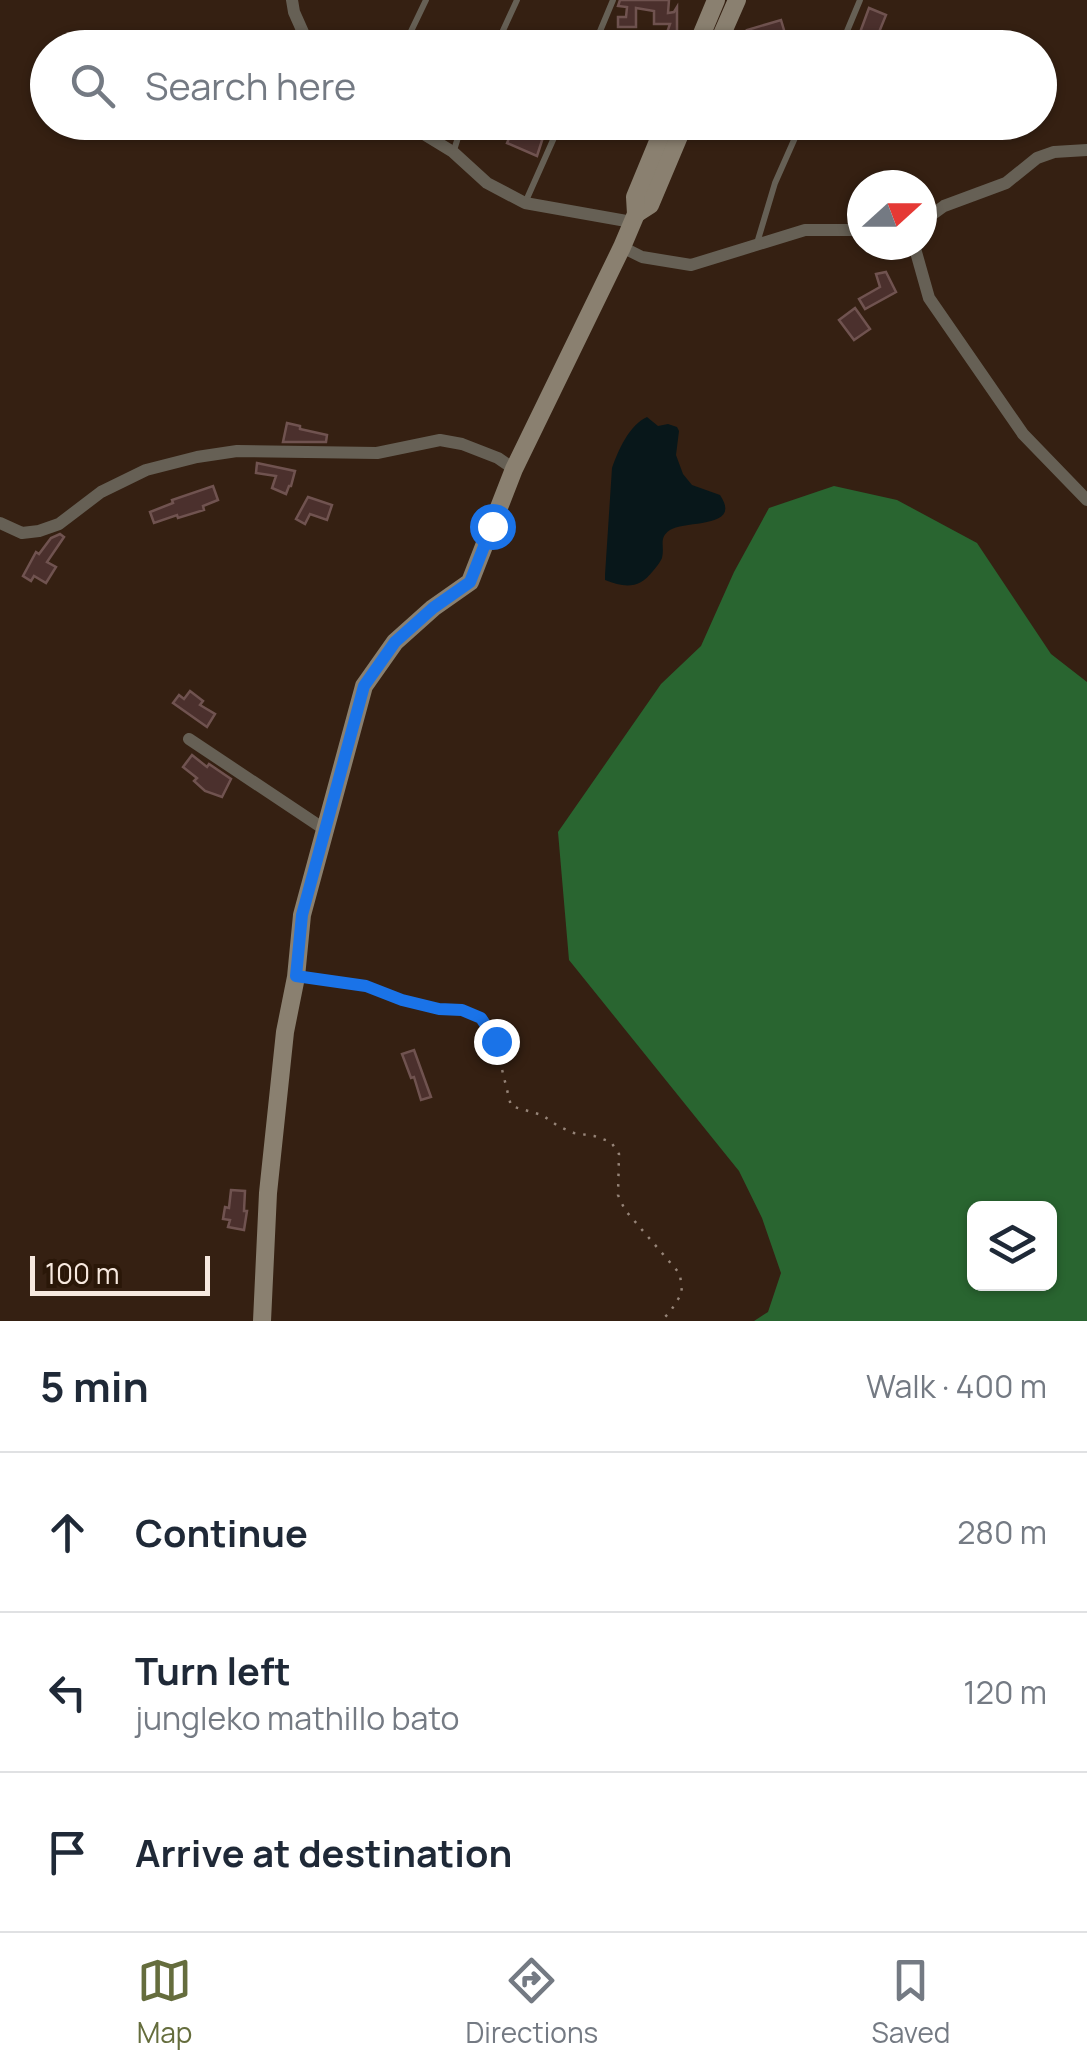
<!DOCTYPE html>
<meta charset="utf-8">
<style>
:root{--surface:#fff;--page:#f6f6f7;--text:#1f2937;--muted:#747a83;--line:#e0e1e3;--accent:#656d3d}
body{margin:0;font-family:Manrope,sans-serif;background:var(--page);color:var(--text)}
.controls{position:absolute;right:30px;bottom:30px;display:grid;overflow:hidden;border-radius:15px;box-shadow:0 2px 8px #0004}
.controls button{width:90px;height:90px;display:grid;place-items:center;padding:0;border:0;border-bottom:2px solid var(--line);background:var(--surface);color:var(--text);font:50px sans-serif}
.compass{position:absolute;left:847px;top:170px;width:90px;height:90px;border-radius:50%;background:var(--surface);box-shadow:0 2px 8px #0004;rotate:69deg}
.scale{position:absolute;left:30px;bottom:25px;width:180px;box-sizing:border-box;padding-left:10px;border:5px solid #f7e9df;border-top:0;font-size:28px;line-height:35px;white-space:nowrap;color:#f7e9df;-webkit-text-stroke:8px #2a1708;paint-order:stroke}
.stop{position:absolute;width:30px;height:30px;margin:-22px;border:8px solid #1a73e8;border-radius:50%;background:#fff}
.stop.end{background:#1a73e8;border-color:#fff;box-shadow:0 2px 10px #0008}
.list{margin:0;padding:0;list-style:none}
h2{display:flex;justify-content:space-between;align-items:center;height:130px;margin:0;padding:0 40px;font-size:42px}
h2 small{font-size:32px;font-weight:400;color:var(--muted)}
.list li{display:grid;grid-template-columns:65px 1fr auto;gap:30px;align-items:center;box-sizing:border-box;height:160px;padding:0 40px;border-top:2px solid var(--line)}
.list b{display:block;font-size:38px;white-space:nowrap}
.list p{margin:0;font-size:32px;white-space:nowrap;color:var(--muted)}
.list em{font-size:32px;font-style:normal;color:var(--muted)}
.icon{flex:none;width:55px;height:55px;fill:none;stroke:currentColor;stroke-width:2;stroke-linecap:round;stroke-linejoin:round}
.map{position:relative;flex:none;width:1087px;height:1321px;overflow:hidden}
.search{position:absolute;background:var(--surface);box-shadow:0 2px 8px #0004;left:30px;right:30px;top:30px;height:110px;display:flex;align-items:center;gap:25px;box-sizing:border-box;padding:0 35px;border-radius:55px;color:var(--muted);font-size:38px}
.sheet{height:610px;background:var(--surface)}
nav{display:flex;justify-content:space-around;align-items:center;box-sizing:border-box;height:140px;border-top:2px solid var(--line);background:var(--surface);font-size:28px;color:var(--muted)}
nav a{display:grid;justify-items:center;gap:5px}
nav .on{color:var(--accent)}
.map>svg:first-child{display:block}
.forest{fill:#296530;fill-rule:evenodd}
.water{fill:#08171a}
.building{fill:#4b302d;stroke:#705350;stroke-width:2.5}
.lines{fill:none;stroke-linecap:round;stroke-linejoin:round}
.path{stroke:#968478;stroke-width:2.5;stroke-dasharray:2.5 8;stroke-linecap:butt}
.service{stroke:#666055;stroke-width:6}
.minor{stroke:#666055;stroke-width:12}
.secondary{stroke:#8a8070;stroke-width:18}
.route{stroke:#1a73e8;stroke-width:12}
</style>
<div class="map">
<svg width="1087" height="1321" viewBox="0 0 1087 1321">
<rect width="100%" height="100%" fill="#352012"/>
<path class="forest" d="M 834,486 L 897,500 L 977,543 L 1051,654 L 1087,682 L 1087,1321 L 754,1321 L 768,1312 L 781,1273 L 762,1218 L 739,1171 L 569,960 L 558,832 L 661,684 L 701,646 L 734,572 L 769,508 ZM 974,1208 L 1050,1208 L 1050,1284 L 974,1284 Z"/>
<path class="water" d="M 647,417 L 658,426 L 668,424 L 677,427 L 679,431 L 676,455 L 683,474 L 692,485 L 720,495 C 743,529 685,520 670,530 C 658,538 665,546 662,558 C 661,561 655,569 653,571 C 639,589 625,588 605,580 L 605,575 L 612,468 C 618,451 629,425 647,417 Z"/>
<g class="building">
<path d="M 620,0 L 669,0 L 668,13 L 674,12 L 677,7 L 677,38 L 684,40 L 682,48 L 663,44 L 670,24 L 654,24 L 654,11 L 636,8 L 636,27 L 618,27 L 618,17 L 626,17 L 627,7 L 618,6 Z"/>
<path d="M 869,8 L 886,15 L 875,42 L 859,35 Z"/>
<path d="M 781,20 L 787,40 L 763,48 L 753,48 L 747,30 Z"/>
<path d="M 516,122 L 548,122 L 537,156 L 507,143 Z"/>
<path d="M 886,272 L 896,292 L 865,309 L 859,299 L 880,287 L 876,274 Z"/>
<path d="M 855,308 L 870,329 L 854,340 L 839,320 Z"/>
<path d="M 287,423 L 300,426 L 300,429 L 327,435 L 326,442 L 283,442 Z"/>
<path d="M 257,463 L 295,471 L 291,486 L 289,486 L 286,494 L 272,488 L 276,476 L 256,473 Z"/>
<path d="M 213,486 L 218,500 L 203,506 L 204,510 L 178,518 L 177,515 L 154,523 L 150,512 L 173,503 L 172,500 Z"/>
<path d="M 308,497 L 332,505 L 327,520 L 310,514 L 305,524 L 296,519 Z"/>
<path d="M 60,534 L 64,537 L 47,562 L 56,567 L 46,583 L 34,576 L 31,581 L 23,576 L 36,552 L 39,554 L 51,538 Z"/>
<path d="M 190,691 L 203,701 L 200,705 L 215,714 L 207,727 L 173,703 L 179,695 L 184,699 Z"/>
<path d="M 192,755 L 207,767 L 209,764 L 231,779 L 222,797 L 205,791 L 194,781 L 197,778 L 183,767 Z"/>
<path d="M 414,1050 L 431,1097 L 421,1100 L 414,1077 L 411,1078 L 402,1054 Z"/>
<path d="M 231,1190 L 245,1191 L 244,1211 L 247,1211 L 244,1230 L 228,1227 L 230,1220 L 223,1219 L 225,1207 L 229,1208 Z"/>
</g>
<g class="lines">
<path class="path" d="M 313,979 L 365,986 L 402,1000 L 439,1009 L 461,1010 L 481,1017 L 495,1041 L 511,1106 L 542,1115 L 558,1126 L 574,1133 L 594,1136 L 611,1142 L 619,1154 L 618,1195 L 625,1210 L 680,1274 L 682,1293 L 670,1312 L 661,1321"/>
<g class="service">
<path d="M 403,48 L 426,0"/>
<path d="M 495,48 L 517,0"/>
<path d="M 593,48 L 613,0"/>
<path d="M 836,48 L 845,36 L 860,0"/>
<path d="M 454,150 L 463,122"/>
<path d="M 525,203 L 561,122"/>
<path d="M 757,243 L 775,183 L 802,122"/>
</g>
<g class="minor">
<path d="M 292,0 L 294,12 L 310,48"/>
<path d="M 404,122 L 453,152 L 487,183 L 525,203 L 632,222"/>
<path d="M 922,222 L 944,206 L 1006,183 L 1037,158 L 1054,152 L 1087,150"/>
<path d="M 914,245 L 929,298 L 1023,434 L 1087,500"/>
<path d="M 622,247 L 642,257 L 691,265 L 805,230 L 862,230"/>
<path d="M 0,523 L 22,533 L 39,531 L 59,524 L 101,492 L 146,470 L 197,457 L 237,451 L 377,453 L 440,440 L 462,444 L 498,458 L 514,469"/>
<path d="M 189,739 L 324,829"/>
</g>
<g class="secondary">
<path d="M 696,48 L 716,0"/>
<path d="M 716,48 L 737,0"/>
<path d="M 636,214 L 650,205 L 685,122"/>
<path d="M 262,1321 L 268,1193 L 285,1032 L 296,977 L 302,915 L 364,686 L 395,642 L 433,608 L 470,582 L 514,469 L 622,247 L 636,214 L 635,197 L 666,122"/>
</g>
</g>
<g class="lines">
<path class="route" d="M 492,526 L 470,582 L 433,608 L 395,642 L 364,686 L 302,915 L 296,976 L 366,986 L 402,1000 L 439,1009 L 462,1010 L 481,1018 L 496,1041"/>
</g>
</svg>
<div class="controls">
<button><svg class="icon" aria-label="layers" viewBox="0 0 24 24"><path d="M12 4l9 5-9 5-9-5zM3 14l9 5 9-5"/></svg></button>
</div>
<svg class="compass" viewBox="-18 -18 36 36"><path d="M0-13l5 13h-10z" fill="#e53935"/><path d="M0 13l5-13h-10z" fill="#747a83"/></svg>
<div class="scale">100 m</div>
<div class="stop" style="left:492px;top:526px"></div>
<div class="stop end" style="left:496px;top:1041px"></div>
<div class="search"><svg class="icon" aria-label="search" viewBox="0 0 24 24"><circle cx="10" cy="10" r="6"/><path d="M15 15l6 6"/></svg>Search here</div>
</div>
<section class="sheet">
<h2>5 min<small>Walk · 400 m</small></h2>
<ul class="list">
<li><svg class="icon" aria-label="ahead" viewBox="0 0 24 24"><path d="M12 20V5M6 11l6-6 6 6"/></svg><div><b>Continue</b></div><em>280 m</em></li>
<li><svg class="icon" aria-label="left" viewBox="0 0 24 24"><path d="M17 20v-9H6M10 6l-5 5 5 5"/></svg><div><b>Turn left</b><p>jungleko mathillo bato</p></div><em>120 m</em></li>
<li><svg class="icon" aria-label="arrive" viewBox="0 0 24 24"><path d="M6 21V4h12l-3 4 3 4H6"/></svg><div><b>Arrive at destination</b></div></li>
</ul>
</section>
<nav>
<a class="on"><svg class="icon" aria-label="map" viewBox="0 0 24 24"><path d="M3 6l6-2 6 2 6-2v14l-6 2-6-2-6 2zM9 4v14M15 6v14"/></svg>Map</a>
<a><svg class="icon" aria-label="directions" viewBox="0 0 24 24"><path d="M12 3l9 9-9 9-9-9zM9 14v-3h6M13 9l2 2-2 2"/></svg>Directions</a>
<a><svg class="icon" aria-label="saved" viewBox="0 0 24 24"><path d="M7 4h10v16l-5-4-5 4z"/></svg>Saved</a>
</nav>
